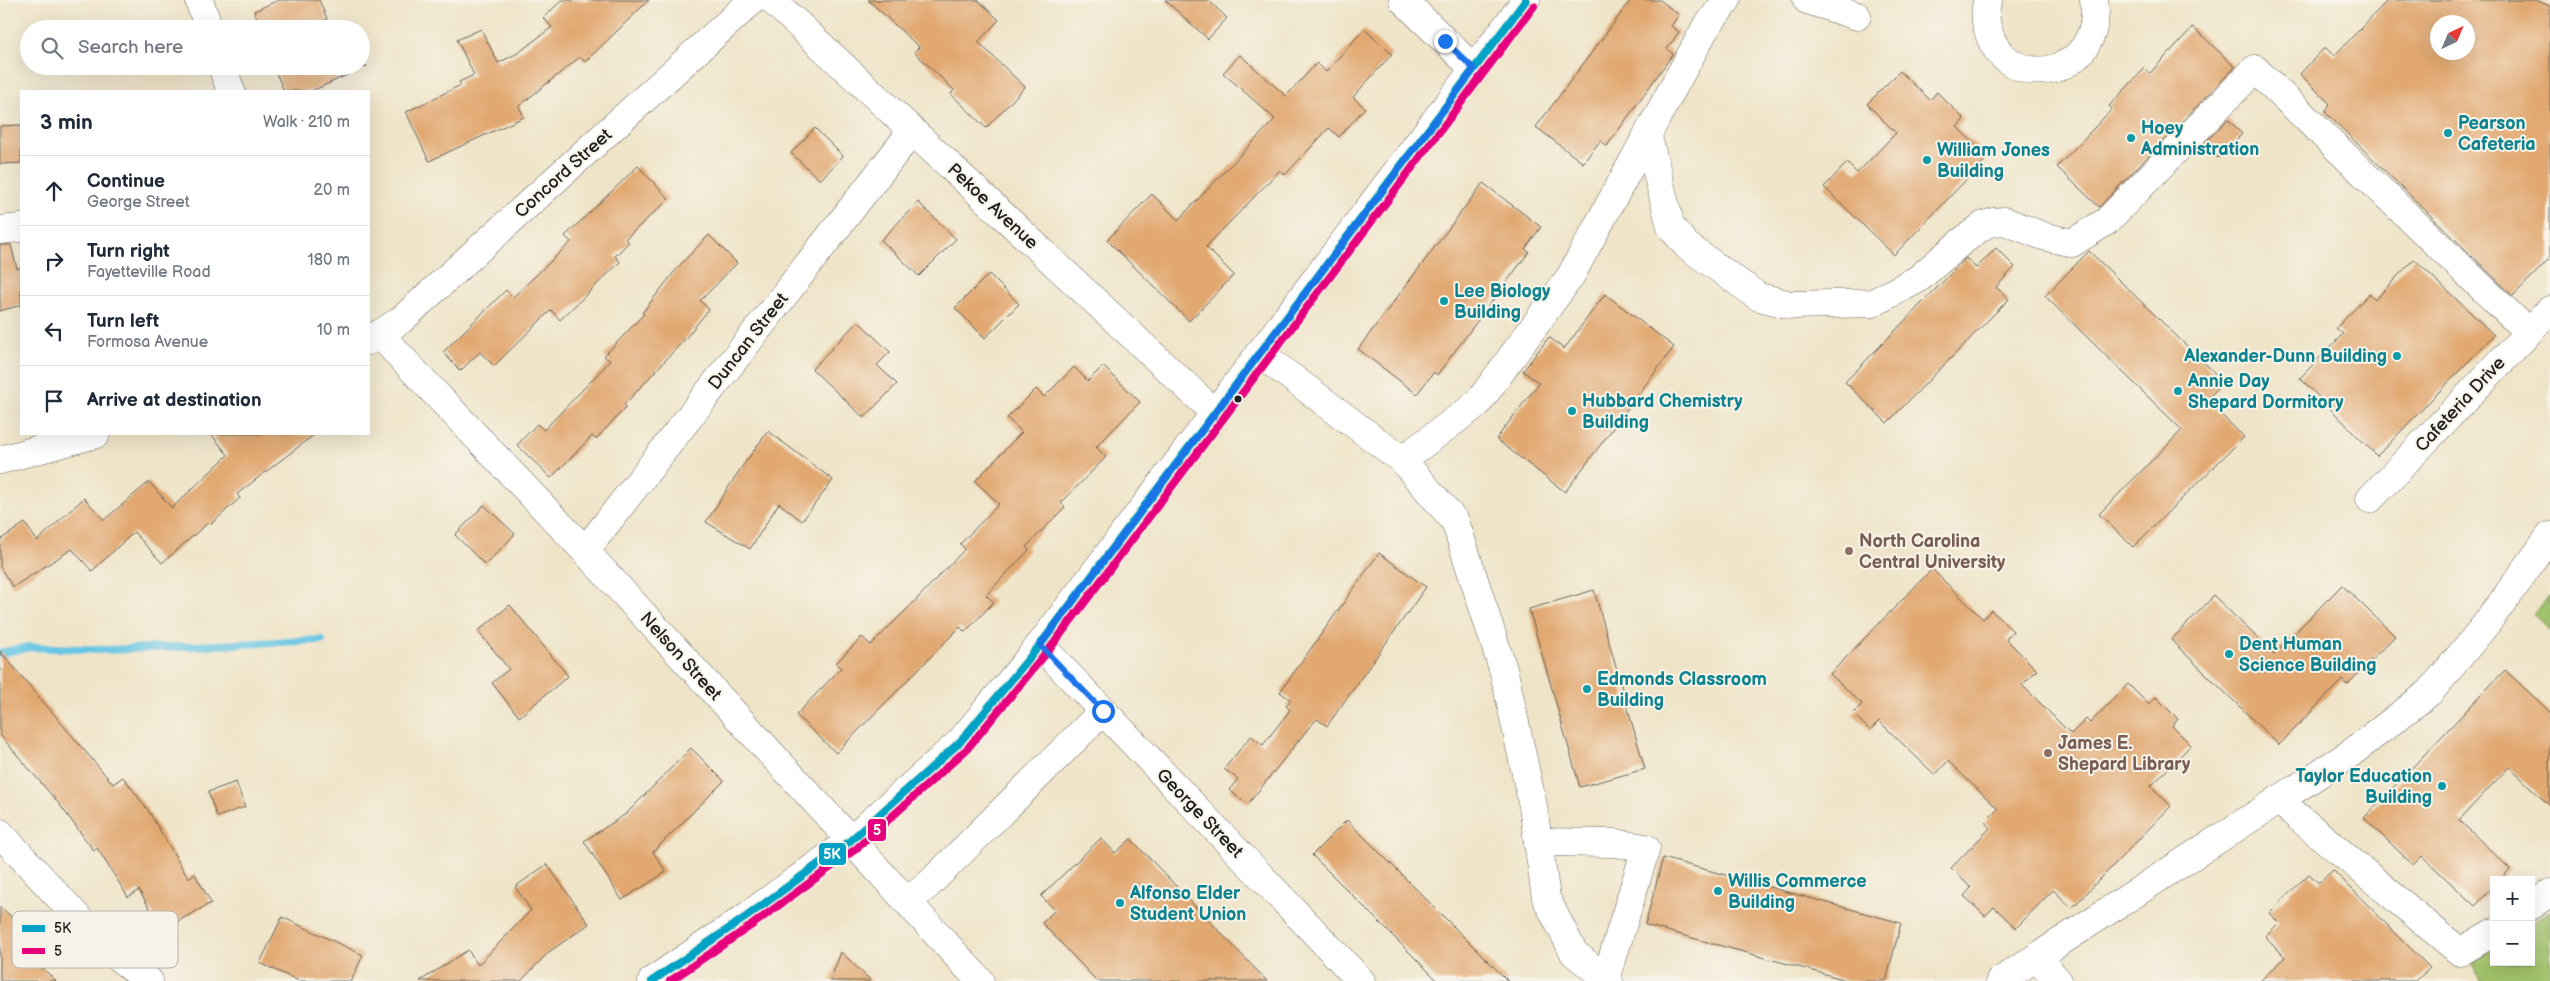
<!DOCTYPE html>
<meta charset="utf-8">
<style>
:root{--surface:#fff;--page:#f6f6f7;--text:#1f2937;--muted:#747a83;--line:#e0e1e3}
body{margin:0;font-family:"Balsamiq Sans",sans-serif;background:var(--page);color:var(--text)}
.controls{position:absolute;right:15px;bottom:15px;display:grid;overflow:hidden;border-radius:0px;box-shadow:0 5px 20px #0002}
.controls button{width:45px;height:45px;display:grid;place-items:center;padding:0;border:0;border-bottom:1px solid var(--line);background:var(--surface);color:var(--text);font:25px sans-serif}
.compass{position:absolute;left:2430px;top:15px;width:45px;height:45px;border-radius:50%;background:var(--surface);box-shadow:0 5px 20px #0002;rotate:44deg}
.stop{position:absolute;width:15px;height:15px;margin:-11px;border:4px solid #1a73e8;border-radius:50%;background:#fff}
.stop.end{background:#1a73e8;border-color:#fff;box-shadow:0 1px 5px #0008}
.list{margin:0;padding:0;list-style:none}
h2{display:flex;justify-content:space-between;align-items:center;height:65px;margin:0;padding:0 20px;font-size:21px}
h2 small{font-size:16px;font-weight:400;color:var(--muted)}
.list li{display:grid;grid-template-columns:32px 1fr auto;gap:15px;align-items:center;box-sizing:border-box;height:70px;padding:0 20px;border-top:1px solid var(--line)}
.list b{display:block;font-size:19px;white-space:nowrap}
.list p{margin:0;font-size:16px;white-space:nowrap;color:var(--muted)}
.list em{font-size:16px;font-style:normal;color:var(--muted)}
.icon{flex:none;width:28px;height:28px;fill:none;stroke:currentColor;stroke-width:2;stroke-linecap:round;stroke-linejoin:round}
.map{position:relative;flex:none;width:2550px;height:981px;overflow:hidden}
.search{position:absolute;background:var(--surface);box-shadow:0 5px 20px #0002;left:20px;top:20px;width:350px;height:55px;display:flex;align-items:center;gap:12px;box-sizing:border-box;padding:0 18px;border-radius:28px;color:var(--muted);font-size:19px}
.panel{position:absolute;background:var(--surface);box-shadow:0 5px 20px #0002;left:20px;top:90px;width:350px;height:345px;border-radius:0px}
.map>svg:first-child{display:block}
.green{fill:#a0c26b;stroke:#5e6f44}
.lines{fill:none;stroke-linecap:round;stroke-linejoin:round}
.stream{stroke:#64c5e3;stroke-width:8}
.building{fill:#e1a871;fill-rule:evenodd}
.minor-casing{stroke:#666258;stroke-width:29}
.major-casing{stroke:#666258;stroke-width:29}
.minor{stroke:#fff;stroke-width:28}
.major{stroke:#fff;stroke-width:28}
.bus-1-casing{stroke:#f7f3e8;stroke-width:11}
.bus-2-casing{stroke:#f7f3e8;stroke-width:11}
.bus-1{stroke:#01a2c5;stroke-width:8}
.bus-2{stroke:#e5007d;stroke-width:8}
.route{stroke:#1a73e8;stroke-width:6}
.culture-dot{fill:#0f9aa8;stroke:#f7f3e8;stroke-width:2}
.bus-dot{fill:#1c1c1c;stroke:#f7f3e8;stroke-width:2}
.education-dot{fill:#8d6e63;stroke:#f7f3e8;stroke-width:2}
.labels{text-anchor:middle;stroke-width:4;stroke-linejoin:round;paint-order:stroke}
.culture-label{font-size:18px;font-weight:bold;fill:#0d838f;stroke:#f7f3e8;text-anchor:start}
.street-label{font-size:18px;fill:#1c1c1c;stroke:#f7f3e8}
.education-label{font-size:18px;font-weight:bold;fill:#785e54;stroke:#f7f3e8;text-anchor:start}
.key{fill:#f7f3e8;stroke:#b5b2ab;stroke-width:1}
.key-label{font-size:14px;fill:#1c1c1c}
.line-badge{stroke:#f7f3e8;stroke-width:2}
.badge-label{font-size:14px;text-anchor:middle;font-weight:bold;fill:#fff}
</style>
<div class="map">
<svg width="2550" height="981" viewBox="0 0 2550 981">
<rect width="100%" height="100%" fill="#f7f3e8"/>
<filter id="ink" filterUnits="userSpaceOnUse"><feTurbulence type="fractalNoise" baseFrequency=".02" numOctaves="2"/><feDisplacementMap in="SourceGraphic" scale="10" xChannelSelector="R" yChannelSelector="G"/><feConvolveMatrix kernelMatrix="1 2 1 2 8 2 1 2 1" color-interpolation-filters="sRGB"/></filter>
<filter id="wash" filterUnits="userSpaceOnUse"><feTurbulence type="fractalNoise" baseFrequency=".0096" numOctaves="4" result="noise"/><feDisplacementMap in="SourceGraphic" scale="20" xChannelSelector="R" yChannelSelector="G"/><feGaussianBlur stdDeviation="1.12" result="paint"/><feColorMatrix in="noise" values="0 0 0 0 0 0 0 0 0 0 0 0 0 0 0 0 0 1.4 0 .05"/><feComposite in="paint" operator="in"/></filter>
<g filter="url(#wash)">
<rect width="100%" height="100%" fill="#efe4c8"/>
<g class="green">
<path d="M 2550,596 L 2550,631 L 2533,614 Z"/>
<path d="M 2550,911 L 2550,981 L 2480,981 L 2472,963 L 2494,948 L 2494,962 L 2531,962 L 2531,923 Z"/>
</g>
<g class="lines">
<path class="stream" d="M 0,653 L 29,647 L 107,650 L 322,640"/>
</g>
<g id="blocks">
<g class="building">
<path d="M 279,0 L 319,0 L 327,19 L 305,29 L 262,29 L 254,11 Z"/>
<path d="M 562,0 L 649,0 L 585,62 L 580,57 L 519,106 L 524,117 L 429,161 L 406,112 L 461,85 L 459,82 L 474,75 L 457,40 L 481,29 L 498,63 L 518,53 L 552,27 L 543,18 Z"/>
<path d="M 868,0 L 978,0 L 999,20 L 978,42 L 1025,87 L 986,128 L 951,94 L 954,90 L 914,52 L 919,47 Z"/>
<path d="M 1165,0 L 1208,0 L 1227,18 L 1208,39 Z"/>
<path d="M 1631,0 L 1660,0 L 1679,15 L 1671,26 L 1679,32 L 1667,49 L 1673,54 L 1607,146 L 1600,141 L 1583,163 L 1536,127 Z"/>
<path d="M 2388,0 L 2536,0 L 2550,6 L 2550,258 L 2513,296 L 2325,112 L 2330,104 L 2300,74 L 2325,47 L 2334,56 ZM 2438,22 L 2468,22 L 2468,52 L 2438,52 Z"/>
<path d="M 2193,27 L 2235,67 L 2099,207 L 2057,167 L 2112,109 L 2109,106 L 2145,68 L 2150,73 Z"/>
<path d="M 1364,29 L 1392,54 L 1353,97 L 1365,108 L 1339,137 L 1329,128 L 1285,175 L 1280,170 L 1206,247 L 1234,275 L 1189,321 L 1107,240 L 1152,194 L 1178,220 L 1275,119 L 1223,73 L 1240,55 L 1286,96 L 1317,63 L 1326,72 Z"/>
<path d="M 273,66 L 367,66 L 312,91 L 284,91 Z"/>
<path d="M 1900,71 L 1930,100 L 1937,92 L 1964,119 L 1957,127 L 1988,157 L 1894,255 L 1824,187 L 1847,163 L 1857,173 L 1896,133 L 1867,104 Z"/>
<path d="M 2228,119 L 2242,134 L 2218,158 L 2204,144 Z"/>
<path d="M 21,125 L 21,163 L 0,164 L 0,126 Z"/>
<path d="M 815,128 L 843,156 L 820,180 L 791,153 Z"/>
<path d="M 638,166 L 669,199 L 625,239 L 629,242 L 615,256 L 620,262 L 560,320 L 551,310 L 494,366 L 480,352 L 460,371 L 443,352 L 506,290 L 513,297 L 571,242 L 565,236 Z"/>
<path d="M 1483,183 L 1541,227 L 1525,249 L 1529,252 L 1437,375 L 1434,372 L 1417,394 L 1358,349 Z"/>
<path d="M 918,202 L 956,239 L 919,276 L 881,240 Z"/>
<path d="M 709,235 L 737,263 L 700,301 L 709,309 L 685,339 L 624,405 L 626,407 L 596,439 L 592,436 L 551,478 L 517,445 L 537,424 L 544,430 L 610,361 L 604,356 L 644,314 L 642,313 L 679,266 Z"/>
<path d="M 0,245 L 11,245 L 17,269 L 21,267 L 21,305 L 0,311 Z"/>
<path d="M 1996,248 L 2015,267 L 1996,287 L 2009,299 L 1887,423 L 1845,382 L 1966,258 L 1976,268 Z"/>
<path d="M 2089,251 L 2224,382 L 2206,400 L 2244,437 L 2133,547 L 2099,514 L 2182,430 L 2045,296 Z"/>
<path d="M 2414,259 L 2494,335 L 2377,456 L 2300,378 L 2343,334 L 2336,328 L 2369,294 L 2375,300 Z"/>
<path d="M 989,274 L 1019,304 L 985,338 L 955,308 Z"/>
<path d="M 1605,294 L 1674,347 L 1565,492 L 1496,439 L 1539,383 L 1523,371 L 1549,337 L 1564,349 Z"/>
<path d="M 858,321 L 890,352 L 877,365 L 897,384 L 864,418 L 812,369 Z"/>
<path d="M 1103,366 L 1140,402 L 1096,447 L 1106,457 L 1061,503 L 1065,507 L 1026,547 L 1029,550 L 986,595 L 994,602 L 965,632 L 960,627 L 836,753 L 796,715 L 841,668 L 836,663 L 862,637 L 871,645 L 915,601 L 965,549 L 960,544 L 999,504 L 975,481 L 1022,432 L 1007,418 L 1036,389 L 1044,397 L 1074,367 L 1088,381 Z"/>
<path d="M 768,431 L 833,480 L 802,521 L 779,503 L 750,549 L 706,522 L 739,471 Z"/>
<path d="M 211,434 L 315,434 L 237,494 L 240,498 L 211,524 L 209,522 L 162,563 L 134,532 L 92,571 L 72,549 L 13,587 L 0,567 L 0,540 L 25,523 L 37,541 L 84,498 L 104,520 L 149,482 L 172,508 L 228,455 Z"/>
<path d="M 484,505 L 515,534 L 485,565 L 455,535 Z"/>
<path d="M 1379,553 L 1426,587 L 1327,726 L 1317,719 L 1311,725 L 1248,804 L 1229,790 L 1238,779 L 1224,769 L 1251,736 L 1263,745 L 1290,710 L 1286,706 L 1291,700 L 1280,692 Z"/>
<path d="M 1932,569 L 1983,619 L 1991,610 L 2013,631 L 2006,639 L 2037,670 L 2022,685 L 2071,734 L 2086,719 L 2090,723 L 2128,684 L 2148,704 L 2156,697 L 2178,719 L 2172,726 L 2191,745 L 2151,786 L 2171,806 L 2072,908 L 2053,890 L 2016,928 L 1994,907 L 1985,916 L 1964,896 L 1971,888 L 1951,868 L 1990,828 L 1985,822 L 1998,809 L 1948,761 L 1935,775 L 1879,721 L 1870,730 L 1853,714 L 1862,704 L 1830,674 Z"/>
<path d="M 2342,585 L 2395,636 L 2347,685 L 2342,680 L 2279,745 L 2171,640 L 2214,596 L 2274,654 Z"/>
<path d="M 1594,590 L 1645,769 L 1580,787 L 1529,609 Z"/>
<path d="M 510,605 L 568,676 L 519,717 L 492,683 L 509,669 L 478,631 Z"/>
<path d="M 0,651 L 113,784 L 123,777 L 148,810 L 188,878 L 195,874 L 211,903 L 162,930 L 139,890 L 128,897 L 97,848 L 94,851 L 60,805 L 0,735 Z"/>
<path d="M 2505,670 L 2550,712 L 2550,806 L 2509,767 L 2459,820 L 2510,869 L 2500,880 L 2494,880 L 2494,886 L 2475,906 L 2422,856 L 2413,865 L 2364,818 Z"/>
<path d="M 691,748 L 724,781 L 653,852 L 666,872 L 622,900 L 584,841 L 626,814 Z"/>
<path d="M 236,782 L 245,807 L 217,817 L 208,792 Z"/>
<path d="M 1347,820 L 1508,981 L 1438,981 L 1312,855 Z"/>
<path d="M 1101,838 L 1115,853 L 1131,839 L 1267,981 L 1097,981 L 1042,923 L 1055,910 L 1041,896 Z"/>
<path d="M 1663,858 L 1901,923 L 1886,981 L 1850,981 L 1645,925 Z"/>
<path d="M 547,864 L 589,924 L 549,952 L 521,981 L 420,981 L 468,950 L 478,965 L 531,910 L 515,887 Z"/>
<path d="M 2333,870 L 2430,968 L 2416,981 L 2260,981 L 2285,957 L 2265,936 L 2279,923 L 2269,913 L 2309,874 L 2319,883 Z"/>
<path d="M 0,906 L 46,950 L 35,961 L 56,981 L 0,981 Z"/>
<path d="M 282,917 L 363,955 L 351,981 L 299,981 L 260,963 Z"/>
<path d="M 841,952 L 871,981 L 830,981 Z"/>
</g>
</g>
</g>
<g filter="url(#ink)">
<use href="#blocks" fill-opacity="0" stroke="#666258" stroke-width="1"/>
<g class="lines">
<g class="minor-casing">
<g id="minor">
<path d="M 199,0 L 209,29"/>
<path d="M 772,0 L 1214,412"/>
<path d="M 1403,0 L 1474,69"/>
<path d="M 1807,0 L 1857,16"/>
<path d="M 1988,0 C 1984,10 1985,20 1988,30 C 2006,96 2105,78 2094,0"/>
<path d="M 222,66 L 231,91"/>
<path d="M 1648,137 L 1671,227 L 1687,246 L 1759,297 L 1791,305 L 1873,303 L 1918,279 L 1961,242 L 1984,225 L 1994,222 L 2004,221 L 2043,236 L 2072,243 L 2107,221 L 2255,69 L 2528,332"/>
<path d="M 0,230 L 21,228"/>
<path d="M 379,334 L 585,551 L 980,981"/>
<path d="M 369,341 L 401,320 L 753,0"/>
<path d="M 1259,353 L 1402,460 L 1455,521 L 1504,672 L 1533,806 L 1546,898 L 1574,953 L 1609,981"/>
<path d="M 0,460 L 96,434"/>
<path d="M 1402,460 L 1478,403 L 1570,277 L 1705,29 L 1727,0"/>
<path d="M 2370,499 L 2550,310"/>
<path d="M 585,551 L 912,131"/>
<path d="M 1040,645 L 1361,981"/>
<path d="M 2278,800 L 2460,952 L 2494,932"/>
<path d="M 0,833 L 106,948 L 149,981"/>
<path d="M 1538,842 L 1614,843 L 1646,848 L 1606,979"/>
<path d="M 907,902 L 928,885 L 1103,711"/>
<path d="M 2531,906 L 2550,893"/>
<path d="M 2037,957 L 2058,981"/>
<path d="M 2000,981 L 2351,753 L 2430,692 L 2487,623 L 2550,536"/>
</g>
</g>
<g class="major-casing">
<path id="major" d="M 652,981 L 746,917 L 850,841 L 960,742 L 1040,645 L 1526,0"/>
</g>
<use href="#minor" class="minor"/>
<use href="#major" class="major"/>
<g class="bus-1-casing">
<path id="bus-1" d="M 652,981 L 746,917 L 850,841 L 960,742 L 1040,645 L 1526,0"/>
</g>
<g class="bus-2-casing">
<path id="bus-2" d="M 670,981 L 752,925 L 857,848 L 967,749 L 1048,651 L 1534,6"/>
</g>
<use href="#bus-1" class="bus-1"/>
<use href="#bus-2" class="bus-2"/>
</g>
</g>
<g class="lines" filter="url(#ink)">
<path class="route" d="M 1103,711 L 1040,645 L 1474,69 L 1445,41"/>
</g>
<g class="culture-dot">
<circle cx="2448" cy="133" r="5"/>
<circle cx="2131" cy="138" r="5"/>
<circle cx="1927" cy="160" r="5"/>
<circle cx="1444" cy="301" r="5"/>
<circle cx="2397" cy="356" r="5"/>
<circle cx="2178" cy="391" r="5"/>
<circle cx="1572" cy="411" r="5"/>
<circle cx="2229" cy="654" r="5"/>
<circle cx="1587" cy="689" r="5"/>
<circle cx="2442" cy="786" r="5"/>
<circle cx="1718" cy="891" r="5"/>
<circle cx="1120" cy="903" r="5"/>
</g>
<circle class="bus-dot" cx="1238" cy="399" r="4.5"/>
<g class="education-dot">
<circle cx="1849" cy="551" r="5"/>
<circle cx="2048" cy="753" r="5"/>
</g>
<g class="labels">
<g class="culture-label">
<text x="2458" y="129">Pearson<tspan x="2458" dy="21">Cafeteria</tspan></text>
<text x="2141" y="134">Hoey<tspan x="2141" dy="21">Administration</tspan></text>
<text x="1937" y="156">William Jones<tspan x="1937" dy="21">Building</tspan></text>
<text x="1454" y="297">Lee Biology<tspan x="1454" dy="21">Building</tspan></text>
<text x="2387" y="362" text-anchor="end">Alexander-Dunn Building</text>
<text x="2188" y="387">Annie Day<tspan x="2188" dy="21">Shepard Dormitory</tspan></text>
<text x="1582" y="407">Hubbard Chemistry<tspan x="1582" dy="21">Building</tspan></text>
<text x="2239" y="650">Dent Human<tspan x="2239" dy="21">Science Building</tspan></text>
<text x="1597" y="685">Edmonds Classroom<tspan x="1597" dy="21">Building</tspan></text>
<text x="2432" y="782" text-anchor="end">Taylor Education<tspan x="2432" dy="21">Building</tspan></text>
<text x="1728" y="887">Willis Commerce<tspan x="1728" dy="21">Building</tspan></text>
<text x="1130" y="899">Alfonso Elder<tspan x="1130" dy="21">Student Union</tspan></text>
</g>
<g class="street-label">
<text transform="translate(563 173) rotate(-42)" y="6">Concord Street</text>
<text transform="translate(993 206) rotate(43)" y="6">Pekoe Avenue</text>
<text transform="translate(748 341) rotate(-52)" y="6">Duncan Street</text>
<text transform="translate(2460 404) rotate(-47)" y="6">Cafeteria Drive</text>
<text transform="translate(681 656) rotate(48)" y="6">Nelson Street</text>
<text transform="translate(1200 813) rotate(46)" y="6">George Street</text>
</g>
<g class="education-label">
<text x="1859" y="547">North Carolina<tspan x="1859" dy="21">Central University</tspan></text>
<text x="2058" y="749">James E.<tspan x="2058" dy="21">Shepard Library</tspan></text>
</g>
</g>
<rect x="12" y="911" width="166" height="57" rx="8" class="key"/>
<rect x="22" y="925" width="23" height="7" fill="#01a2c5"/>
<rect x="22" y="948" width="23" height="6" fill="#e5007d"/>
<g class="key-label">
<text x="54" y="933">5K</text>
<text x="54" y="956">5</text>
</g>
<g class="line-badge">
<rect x="867" y="818" width="20" height="24" rx="5" fill="#e5007d"/>
<rect x="818" y="842" width="29" height="24" rx="5" fill="#01a2c5"/>
</g>
<g class="badge-label">
<text x="877" y="835">5</text>
<text x="832" y="859">5K</text>
</g>
</svg>
<div class="controls">
<button>+</button>
<button>−</button>
</div>
<svg class="compass" viewBox="-18 -18 36 36"><path d="M0-13l5 13h-10z" fill="#e53935"/><path d="M0 13l5-13h-10z" fill="#747a83"/></svg>
<div class="stop" style="left:1103px;top:711px"></div>
<div class="stop end" style="left:1445px;top:41px"></div>
<div class="search"><svg class="icon" aria-label="search" viewBox="0 0 24 24"><circle cx="10" cy="10" r="6"/><path d="M15 15l6 6"/></svg>Search here</div>
<section class="panel">
<h2>3 min<small>Walk · 210 m</small></h2>
<ul class="list">
<li><svg class="icon" aria-label="ahead" viewBox="0 0 24 24"><path d="M12 20V5M6 11l6-6 6 6"/></svg><div><b>Continue</b><p>George Street</p></div><em>20 m</em></li>
<li><svg class="icon" aria-label="right" viewBox="0 0 24 24"><path d="M7 20v-9h11M14 6l5 5-5 5"/></svg><div><b>Turn right</b><p>Fayetteville Road</p></div><em>180 m</em></li>
<li><svg class="icon" aria-label="left" viewBox="0 0 24 24"><path d="M17 20v-9H6M10 6l-5 5 5 5"/></svg><div><b>Turn left</b><p>Formosa Avenue</p></div><em>10 m</em></li>
<li><svg class="icon" aria-label="arrive" viewBox="0 0 24 24"><path d="M6 21V4h12l-3 4 3 4H6"/></svg><div><b>Arrive at destination</b></div></li>
</ul>
</section>
</div>
